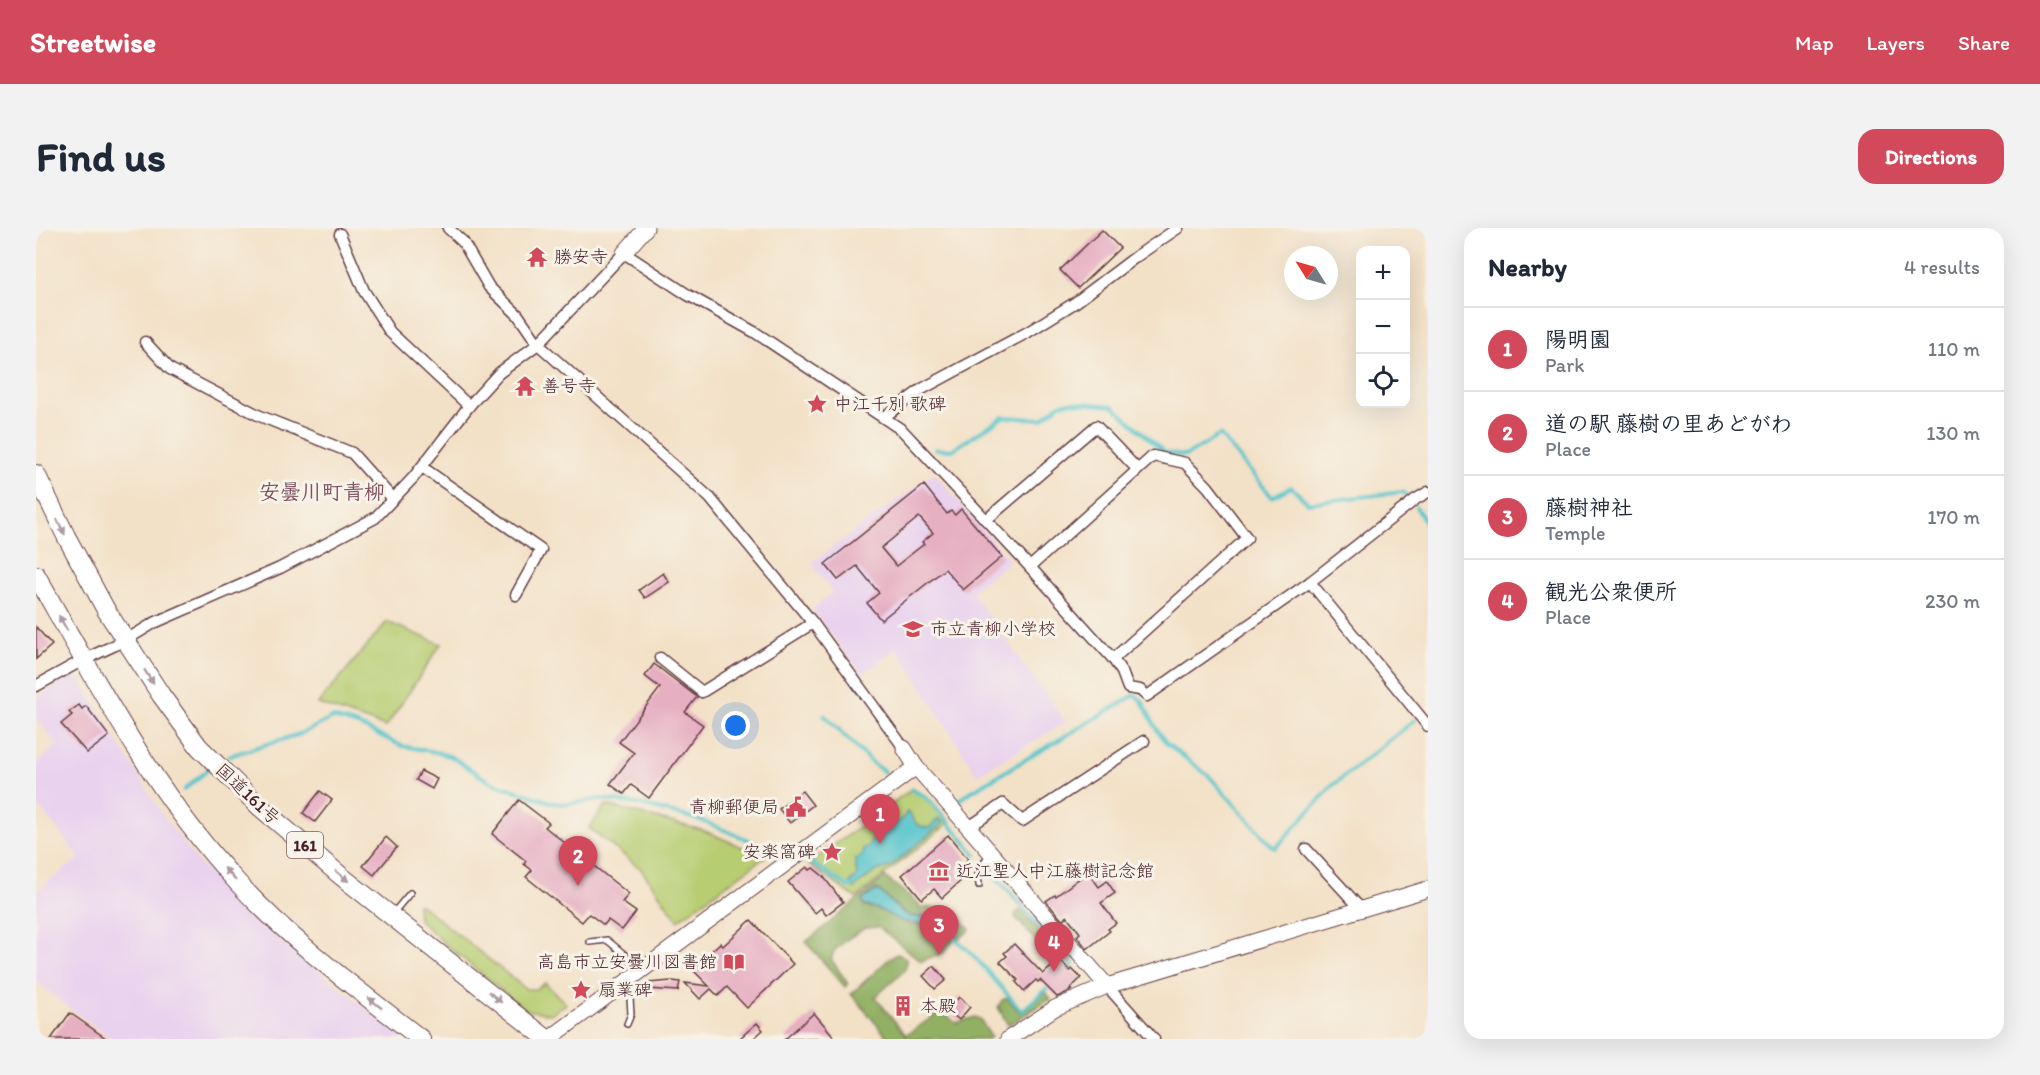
<!DOCTYPE html>
<meta charset="utf-8">
<style>
:root{--surface:#fff;--page:#f2f2f3;--text:#1f2937;--muted:#747a83;--line:#e0e1e3;--accent:#d1495b}
body{margin:0;font-family:Itim,"Klee One",sans-serif;background:var(--page);color:var(--text)}
.controls{position:absolute;right:18px;top:18px;display:grid;overflow:hidden;border-radius:12px;box-shadow:0 6px 24px #0002}
.controls button{width:54px;height:54px;display:grid;place-items:center;padding:0;border:0;border-bottom:2px solid var(--line);background:var(--surface);color:var(--text);font:30px sans-serif}
.compass{position:absolute;left:1248px;top:18px;width:54px;height:54px;border-radius:50%;background:var(--surface);box-shadow:0 6px 24px #0002;rotate:307deg}
.you{position:absolute;left:700px;top:498px;width:21px;height:21px;margin:-15px;border:4px solid #fff;border-radius:50%;background:#1a73e8;box-shadow:0 0 0 9px #1a73e833}
.badge{display:grid;place-items:center;width:39px;height:39px;border-radius:50%;background:var(--accent);color:#fff;font-size:20px;font-weight:700}
.pin{position:absolute;translate:-50% -50px;filter:drop-shadow(0 2px 3px #0008)}
.pin::after{content:'';position:absolute;top:32px;width:21px;height:18px;background:inherit;clip-path:polygon(0 0,100% 0,50% 100%)}
.list{margin:0;padding:0;list-style:none}
h2{display:flex;justify-content:space-between;align-items:center;height:78px;margin:0;padding:0 24px;font-size:26px}
h2 small{font-size:20px;font-weight:400;color:var(--muted)}
.list li{display:grid;grid-template-columns:39px 1fr auto;gap:18px;align-items:center;box-sizing:border-box;height:84px;padding:0 24px;border-top:2px solid var(--line)}
.list b{display:block;font-size:22px;white-space:nowrap}
.list p{margin:0;font-size:20px;white-space:nowrap;color:var(--muted)}
.list em{font-size:20px;font-style:normal;color:var(--muted)}
.icon{flex:none;width:33px;height:33px;fill:none;stroke:currentColor;stroke-width:2;stroke-linecap:round;stroke-linejoin:round}
.map{position:relative;flex:none;width:1392px;height:811px;overflow:hidden;border-radius:18px}
header{display:flex;align-items:center;gap:36px;box-sizing:border-box;height:84px;padding:0 30px;background:var(--accent);color:#fff}
header strong{font-size:28px}
nav{display:flex;gap:33px;margin-inline-start:auto;font-size:21px}
.intro{display:flex;align-items:center;justify-content:space-between;box-sizing:border-box;height:144px;padding:0 36px}
h1{margin:0;font-size:42px}
.button{padding:15px 27px;border-radius:18px;background:var(--accent);color:#fff;font-size:21px;font-weight:700}
main{display:flex;gap:36px;padding:0 36px}
aside{flex:1;background:var(--surface);border-radius:18px;box-shadow:0 6px 24px #0002}
.map>svg:first-child{display:block}
.built{fill:#e9d2ee}
.green{fill:#b7cd72;stroke:#80764e;stroke-width:1.5}
.forest{fill:#91b064;stroke:#6e6848;stroke-width:1.5}
.water{fill:#58c5cc;stroke:#51727c;stroke-width:1.5}
.lines{fill:none;stroke-linecap:round;stroke-linejoin:round}
.stream{stroke:#58c5cc;stroke-width:4}
.building{fill:#e6afc2;fill-rule:evenodd}
.lane-casing{stroke:#633c42;stroke-width:8}
.street-casing{stroke:#633c42;stroke-width:13}
.secondary-casing{stroke:#633c42;stroke-width:17}
.highway-casing{stroke:#633c42;stroke-width:20}
.lane{stroke:#fff;stroke-width:5}
.street{stroke:#fff;stroke-width:10}
.secondary{stroke:#fff;stroke-width:15}
.highway{stroke:#fff;stroke-width:18}
.oneway{fill:#ae9aa0}
.labels{text-anchor:middle;stroke-width:6;stroke-linejoin:round;paint-order:stroke}
.shield{fill:#f7f3e8;stroke:#7e5f64;stroke-width:1.5}
.shield-label{font-size:16px;font-weight:bold;fill:#4a1f2b}
.poi-label{font-size:18px;fill:#4a1f2b;stroke:#f7f3e8;text-anchor:start}
.street-label{font-size:18px;fill:#4a1f2b;stroke:#f7f3e8}
.quarter-label{font-size:21px;font-weight:bold;fill:#815160;stroke:#f7f3e8}
</style>
<header>
<strong>Streetwise</strong>
<nav><a>Map</a><a>Layers</a><a>Share</a></nav>
</header>
<div class="intro"><h1>Find us</h1><a class="button">Directions</a></div>
<main>
<div class="map">
<svg width="1392" height="811" viewBox="0 0 1392 811">
<rect width="100%" height="100%" fill="#f7f3e8"/>
<filter id="ink" filterUnits="userSpaceOnUse"><feTurbulence type="fractalNoise" baseFrequency=".0167" numOctaves="2"/><feDisplacementMap in="SourceGraphic" scale="12" xChannelSelector="R" yChannelSelector="G"/><feConvolveMatrix kernelMatrix="1 2 1 2 8 2 1 2 1" color-interpolation-filters="sRGB"/></filter>
<filter id="wash" filterUnits="userSpaceOnUse"><feTurbulence type="fractalNoise" baseFrequency=".008" numOctaves="4" result="noise"/><feDisplacementMap in="SourceGraphic" scale="24" xChannelSelector="R" yChannelSelector="G"/><feGaussianBlur stdDeviation="1.35" result="paint"/><feColorMatrix in="noise" values="0 0 0 0 0 0 0 0 0 0 0 0 0 0 0 0 0 1.4 0 .05"/><feComposite in="paint" operator="in"/></filter>
<g filter="url(#wash)">
<rect width="100%" height="100%" fill="#f3e1c7"/>
<g class="built">
<path d="M 898,245 L 974,333 L 935,364 L 1030,494 L 941,547 L 861,420 L 826,447 L 776,382 L 796,364 L 775,335 Z"/>
<path d="M 38,442 L 126,586 L 165,638 L 254,721 L 371,811 L 76,811 L 16,767 L 0,752 L 0,663 L 44,630 L 0,575 L 0,536 L 21,517 L 0,490 L 0,471 Z"/>
</g>
<g class="green">
<path d="M 351,394 L 405,416 L 350,499 L 282,476 Z"/>
<path d="M 877,560 L 896,573 L 914,594 L 820,670 L 772,636 Z"/>
<path d="M 570,577 L 669,603 L 729,629 L 642,692 L 605,641 L 553,600 Z"/>
<path d="M 381,676 L 384,676 L 490,761 L 500,761 L 509,755 L 530,776 L 515,786 L 490,782 L 409,716 L 382,691 Z"/>
</g>
<g class="forest">
<path d="M 849,649 L 883,676 L 887,689 C 866,690 857,673 841,661 L 826,672 L 828,678 L 841,681 L 875,697 L 899,696 L 917,713 L 907,725 L 885,733 L 842,699 L 829,700 L 813,710 L 798,723 L 795,731 L 812,756 L 809,759 L 770,714 Z"/>
<path d="M 887,679 L 914,681 L 918,686 L 921,685 L 934,702 L 923,711 L 904,692 L 891,690 Z"/>
<path d="M 984,682 L 1020,721 L 1012,727 L 979,689 L 980,685 Z"/>
<path d="M 861,726 L 869,729 L 871,734 L 869,741 L 864,747 L 839,769 L 870,807 L 901,786 L 910,787 L 920,795 L 939,789 L 944,791 L 955,809 L 952,811 L 853,811 L 815,766 L 854,730 Z"/>
<path d="M 1010,764 L 1015,771 L 972,797 L 962,779 L 966,772 L 971,770 L 985,785 Z"/>
</g>
<g class="water">
<path d="M 871,584 L 874,585 C 877,595 882,599 893,600 L 903,590 L 907,595 L 854,639 L 840,643 L 818,660 L 814,655 L 821,648 L 819,631 L 825,628 L 827,622 C 835,618 835,609 843,603 C 848,600 851,600 855,594 L 859,595 L 867,590 Z"/>
<path d="M 841,662 C 859,675 863,690 889,690 L 886,690 L 886,696 L 866,693 L 842,681 L 828,677 L 827,672 Z"/>
</g>
<g class="lines">
<g class="stream">
<path d="M 900,221 L 916,222 L 967,189 L 1006,191 L 1024,176 L 1034,174 L 1077,178 L 1129,225 L 1150,228 L 1184,207 L 1236,269 L 1255,259 L 1272,275 L 1367,264 L 1371,267"/>
<path d="M 1380,279 L 1392,298"/>
<path d="M 788,487 L 836,535 L 849,544"/>
<path d="M 193,528 L 264,506 L 297,490 L 322,497 L 366,518 L 400,524 L 416,529 L 454,554 L 518,575 L 532,576 L 564,571 L 602,576 L 664,592 L 739,623"/>
<path d="M 148,562 L 175,539"/>
<path d="M 875,562 L 887,567 L 895,574 L 940,627"/>
<path d="M 920,574 L 936,563 L 1099,467 L 1106,473 L 1122,504 L 1131,516 L 1173,548 L 1237,619 L 1240,620 L 1296,558 L 1379,492"/>
<path d="M 776,635 L 813,659 L 818,656"/>
<path d="M 954,642 L 1037,737 L 1031,743"/>
<path d="M 883,693 L 896,693 L 905,697 L 937,727 L 986,783 L 1014,758"/>
</g>
</g>
<g id="blocks">
<g class="building">
<path d="M 1066,2 L 1084,20 L 1042,60 L 1024,42 Z"/>
<path d="M 888,257 L 911,286 L 915,283 L 919,287 L 925,281 L 966,329 L 927,362 L 909,341 L 845,392 L 831,375 L 843,365 L 821,338 L 802,352 L 789,336 ZM 883,289 L 897,305 L 886,314 L 888,316 L 860,338 L 845,320 Z"/>
<path d="M 627,345 L 633,354 L 609,370 L 603,362 Z"/>
<path d="M 0,399 L 16,417 L 0,431 Z"/>
<path d="M 618,436 L 661,469 L 649,484 L 667,497 L 613,570 L 595,557 L 588,566 L 574,556 L 598,525 L 583,514 L 624,460 L 609,448 Z"/>
<path d="M 43,477 L 46,481 L 50,478 L 73,508 L 51,525 L 25,496 L 36,487 L 33,484 Z"/>
<path d="M 385,543 L 401,551 L 396,561 L 380,552 Z"/>
<path d="M 284,563 L 296,572 L 279,594 L 267,585 Z"/>
<path d="M 766,563 L 777,577 L 754,595 L 743,581 Z"/>
<path d="M 483,572 L 513,595 L 509,599 L 593,666 L 586,674 L 600,684 L 586,702 L 572,692 L 568,697 L 553,686 L 546,694 L 490,649 L 496,642 L 488,636 L 490,633 L 456,606 Z"/>
<path d="M 912,607 L 932,631 L 920,642 L 927,651 L 906,670 L 898,661 L 886,671 L 866,647 Z"/>
<path d="M 350,609 L 361,619 L 338,647 L 327,638 Z"/>
<path d="M 771,639 L 774,642 L 777,640 L 787,648 L 807,674 L 790,687 L 785,680 L 779,685 L 752,654 Z"/>
<path d="M 1052,644 L 1063,659 L 1071,653 L 1079,665 L 1065,675 L 1080,695 L 1072,701 L 1074,703 L 1051,721 L 1041,708 L 1044,705 L 1031,688 L 1026,692 L 1010,673 L 1019,667 L 1020,668 Z"/>
<path d="M 715,692 L 757,736 L 711,780 L 691,759 L 682,768 L 675,761 L 664,771 L 649,755 L 673,758 L 656,741 L 684,715 L 687,718 Z"/>
<path d="M 978,716 L 1007,746 L 1020,735 L 1021,736 L 1025,733 L 1034,743 L 1036,741 L 1045,750 L 1034,761 L 1036,762 L 1021,769 L 1004,752 L 1002,754 L 1000,752 L 988,763 L 980,754 L 982,752 L 964,734 L 971,728 L 968,725 Z"/>
<path d="M 898,738 L 910,752 L 899,761 L 887,748 Z"/>
<path d="M 636,753 L 644,754 L 642,763 L 612,761 L 612,755 Z"/>
<path d="M 923,769 L 934,779 L 923,792 L 912,782 Z"/>
<path d="M 34,785 L 71,811 L 15,811 Z"/>
<path d="M 778,785 L 800,811 L 749,811 Z"/>
<path d="M 721,795 L 727,802 L 717,811 L 703,811 Z"/>
</g>
</g>
</g>
<g filter="url(#ink)">
<use href="#blocks" fill-opacity="0" stroke="#633c42" stroke-width="1.5"/>
<g class="lines">
<g class="lane-casing">
<g id="lane">
<path d="M 943,657 L 942,647 L 953,625"/>
<path d="M 358,684 L 374,665"/>
<path d="M 554,714 L 571,712 L 588,726 L 600,743"/>
<path d="M 591,796 L 595,786 L 593,755"/>
</g>
</g>
<g class="street-casing">
<g id="street">
<path d="M 412,0 L 427,14 L 453,59 L 482,87 L 502,116 L 674,270 L 777,395 L 868,520"/>
<path d="M 304,6 L 328,63 L 354,104 L 433,178"/>
<path d="M 109,114 L 134,141 L 224,188 L 316,225 L 357,271"/>
<path d="M 848,189 L 886,161 L 992,104 L 1040,74 L 1101,28 L 1142,0"/>
<path d="M 386,239 L 505,322 L 480,367"/>
<path d="M 950,292 L 1060,198 L 1101,241"/>
<path d="M 994,339 L 1117,228 L 1149,235 L 1172,259 L 1211,310 L 1077,431"/>
<path d="M 1274,354 L 1392,498"/>
<path d="M 624,430 L 666,464 L 777,395"/>
<path d="M 0,458 L 47,432 L 90,412 L 118,395 L 244,340 L 339,290 L 377,250 L 433,178 L 463,145 L 502,116 L 588,25 L 652,67 L 720,105 L 866,202 L 994,339 L 1077,431 L 1086,444 L 1092,460 L 1104,462 L 1111,468 L 1274,354 L 1380,271 L 1392,264"/>
<path d="M 933,599 L 967,576 L 986,593 L 1108,513"/>
<path d="M 1270,621 L 1324,680"/>
<path d="M 1071,758 L 1118,811"/>
</g>
</g>
<g class="secondary-casing">
<g id="secondary">
<path d="M 588,25 L 610,0"/>
<path d="M 868,520 L 880,539 L 1071,758"/>
<path d="M 513,811 L 880,539"/>
<path d="M 972,811 L 1019,780 L 1071,758 L 1392,661"/>
</g>
</g>
<g class="highway-casing">
<g id="highway">
<path d="M 0,246 L 30,308 L 70,382 L 125,467 L 163,519 L 225,580 L 305,648 L 511,811"/>
<path d="M 0,347 C 60,453 118,565 202,655 C 256,714 322,762 385,811"/>
</g>
</g>
<use href="#lane" class="lane"/>
<use href="#street" class="street"/>
<use href="#secondary" class="secondary"/>
<use href="#highway" class="highway"/>
</g>
<defs><path id="oneway-solid" d="M-6-.8H1V-3.2L6.5 0L1 3.2V.8H-6Z" transform="scale(1.5)"/></defs>
<g class="oneway">
<use href="#oneway-solid" transform="translate(25 299) rotate(63)"/>
<use href="#oneway-solid" transform="translate(27 395) rotate(-119)"/>
<use href="#oneway-solid" transform="translate(113 449) rotate(57)"/>
<use href="#oneway-solid" transform="translate(194 646) rotate(-131)"/>
<use href="#oneway-solid" transform="translate(306 648) rotate(40)"/>
<use href="#oneway-solid" transform="translate(459 769) rotate(40)"/>
<use href="#oneway-solid" transform="translate(339 775) rotate(-142)"/>
</g>
</g>
<defs>
<g id="temple-bare" transform="scale(1.62)"><path d="M0-6L5-2H3V0L6.5 2.5H4V6H1.5V3h-3V6H-4V2.5H-6.5L-3 0V-2H-5Z" fill="#d1495b" stroke="#f7f3e8" stroke-width="2.5" paint-order="stroke"/></g>
<g id="sight-bare" transform="scale(1.62)"><path d="M0-6L1.8-2.2L6-1.7L2.9 1.2L3.7 5.4L0 3.3L-3.7 5.4L-2.9 1.2L-6-1.7L-1.8-2.2Z" fill="#d1495b" stroke="#f7f3e8" stroke-width="2.5" paint-order="stroke"/></g>
<g id="school-bare" transform="scale(1.62)"><path d="M0-5L7-2L0 1L-7-2ZM-4 1L0 2.5L4 1V4Q0 6-4 4Z" fill="#d1495b" stroke="#f7f3e8" stroke-width="2.5" paint-order="stroke"/></g>
<g id="civic-bare" transform="scale(1.62)"><path d="M-.6-6.5H3V-4.5H.6V-3L4-1V1h2V6H-6V1h2V-1L-.6-3ZM-1.2 2.5V6h2.4V2.5Z" fill="#d1495b" stroke="#f7f3e8" stroke-width="2.5" paint-order="stroke"/></g>
<g id="museum-bare" transform="scale(1.62)"><path d="M0-6L6-3V-2H-6V-3ZM-5-1h2V3h-2ZM-1-1h2V3h-2ZM3-1h2V3H3ZM-6 4H6V6H-6Z" fill="#d1495b" stroke="#f7f3e8" stroke-width="2.5" paint-order="stroke"/></g>
<g id="library-bare" transform="scale(1.62)"><path d="M-6-4Q-3-5.5-.7-3.5V5Q-3 3-6 4ZM6-4Q3-5.5 .7-3.5V5Q3 3 6 4Z" fill="#d1495b" stroke="#f7f3e8" stroke-width="2.5" paint-order="stroke"/></g>
<g id="building-bare" transform="scale(1.62)"><path d="M-4-6H4V6H1V3H-1V6H-4ZM-2.5-4.3h1.7v1.8h-1.7ZM.8-4.3h1.7v1.8H.8ZM-2.5-1h1.7V.8h-1.7ZM.8-1h1.7V.8H.8Z" fill="#d1495b" stroke="#f7f3e8" stroke-width="2.5" paint-order="stroke"/></g>
</defs>
<g fill-rule="evenodd">
<use href="#temple-bare" x="501" y="29"/>
<use href="#temple-bare" x="489" y="158"/>
<use href="#sight-bare" x="781" y="176"/>
<use href="#school-bare" x="877" y="401"/>
<use href="#civic-bare" x="760" y="579"/>
<use href="#sight-bare" x="796" y="624"/>
<use href="#museum-bare" x="903" y="643"/>
<use href="#library-bare" x="698" y="734"/>
<use href="#sight-bare" x="545" y="762"/>
<use href="#building-bare" x="867" y="778"/>
</g>
<g class="labels">
<rect class="shield" x="251" y="604" width="36" height="26" rx="4.5"/>
<g class="shield-label">
<text x="269" y="623">161</text>
</g>
<g class="poi-label">
<text x="518" y="35">勝安寺</text>
<text x="506" y="164">善号寺</text>
<text x="798" y="182">中江千別 歌碑</text>
<text x="894" y="407">市立青柳小学校</text>
<text x="743" y="585" text-anchor="end">青柳郵便局</text>
<text x="779" y="630" text-anchor="end">安楽窩碑</text>
<text x="920" y="649">近江聖人中江藤樹記念館</text>
<text x="681" y="740" text-anchor="end">高島市立安曇川図書館</text>
<text x="562" y="768">扇業碑</text>
<text x="884" y="784">本殿</text>
</g>
<g class="street-label">
<text transform="translate(212 566) rotate(43)" y="6">国道161号</text>
</g>
<g class="quarter-label">
<text x="286" y="271">安曇川町青柳</text>
</g>
</g>
</svg>
<div class="controls">
<button>+</button>
<button>−</button>
<button><svg class="icon" aria-label="locate" viewBox="0 0 24 24"><circle cx="12" cy="12" r="6"/><path d="M12 2v4M12 18v4M2 12h4M18 12h4"/></svg></button>
</div>
<svg class="compass" viewBox="-18 -18 36 36"><path d="M0-13l5 13h-10z" fill="#e53935"/><path d="M0 13l5-13h-10z" fill="#747a83"/></svg>
<div class="you"></div>
<div class="pin badge" style="left:844px;top:616px">1</div>
<div class="pin badge" style="left:542px;top:658px">2</div>
<div class="pin badge" style="left:903px;top:727px">3</div>
<div class="pin badge" style="left:1018px;top:744px">4</div>
</div>
<aside>
<h2>Nearby<small>4 results</small></h2>
<ul class="list">
<li><span class="badge">1</span><div><b>陽明園</b><p>Park</p></div><em>110 m</em></li>
<li><span class="badge">2</span><div><b>道の駅 藤樹の里あどがわ</b><p>Place</p></div><em>130 m</em></li>
<li><span class="badge">3</span><div><b>藤樹神社</b><p>Temple</p></div><em>170 m</em></li>
<li><span class="badge">4</span><div><b>観光公衆便所</b><p>Place</p></div><em>230 m</em></li>
</ul>
</aside>
</main>
